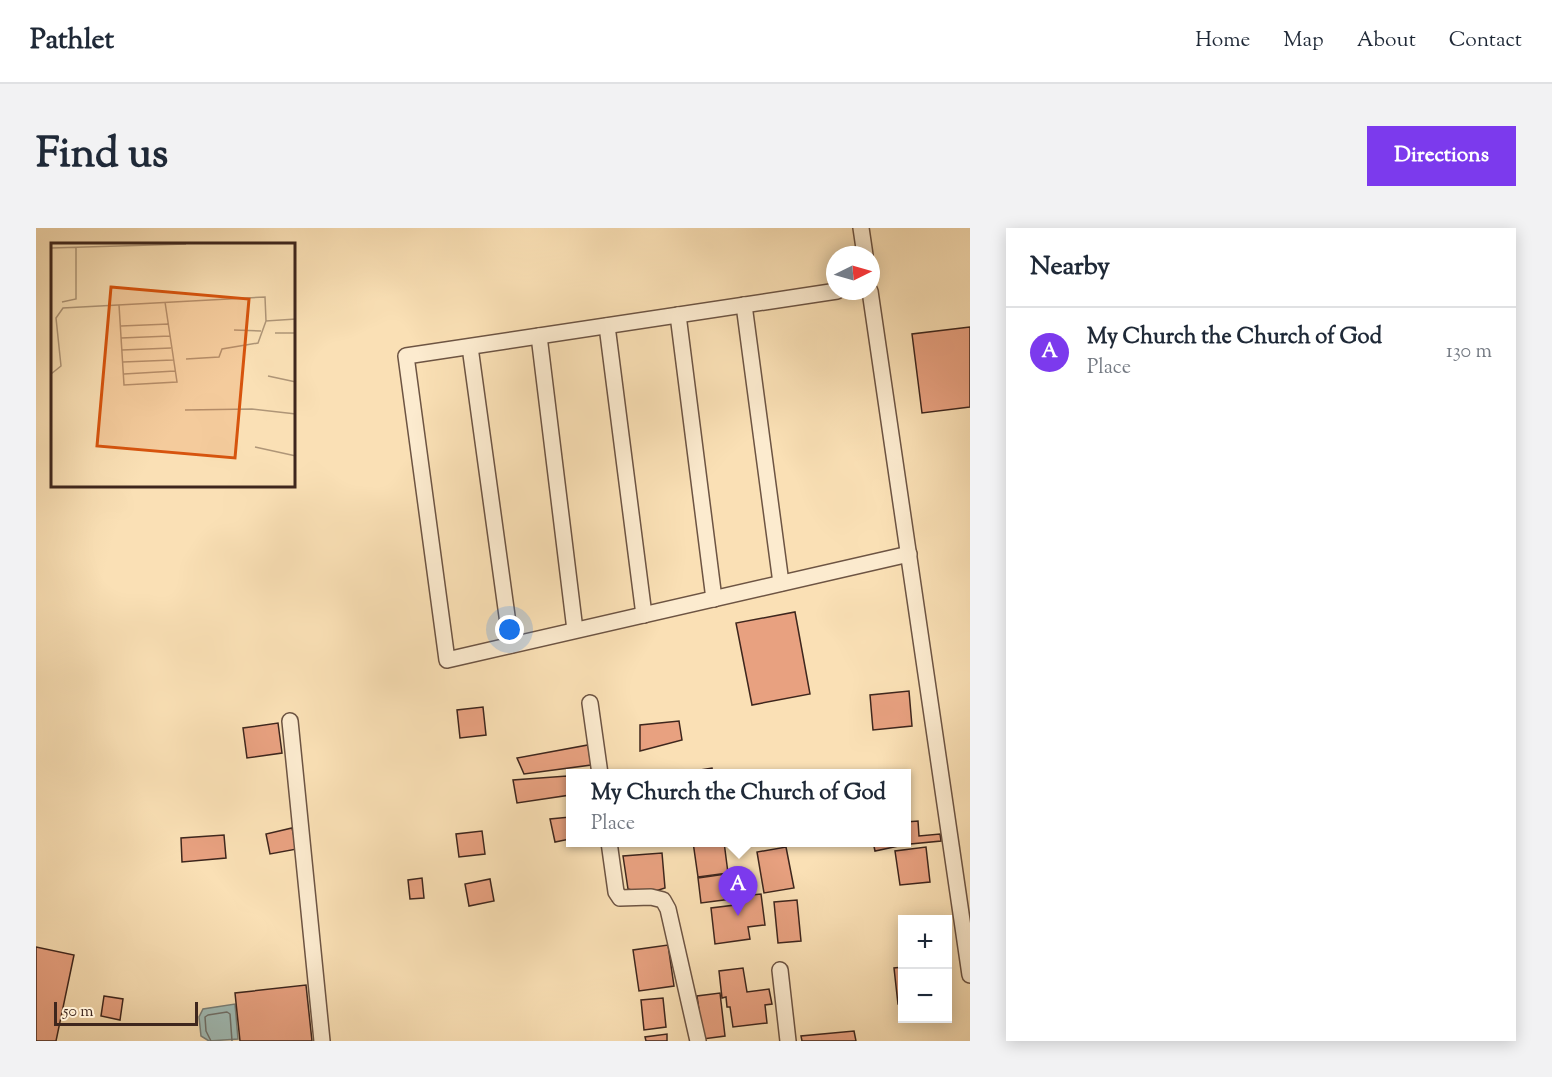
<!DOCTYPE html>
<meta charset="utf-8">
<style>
:root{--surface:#fff;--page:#f2f2f3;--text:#1f2937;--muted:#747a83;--line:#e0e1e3;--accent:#7c3aed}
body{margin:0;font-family:"Sorts Mill Goudy",serif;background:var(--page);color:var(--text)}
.controls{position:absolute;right:18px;bottom:18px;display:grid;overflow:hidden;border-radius:0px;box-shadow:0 3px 15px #0003}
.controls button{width:54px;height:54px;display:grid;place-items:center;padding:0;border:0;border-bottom:2px solid var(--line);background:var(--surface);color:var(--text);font:30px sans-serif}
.compass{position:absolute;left:790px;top:18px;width:54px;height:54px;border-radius:50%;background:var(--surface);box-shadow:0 3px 15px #0003;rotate:85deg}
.scale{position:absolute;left:18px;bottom:15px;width:144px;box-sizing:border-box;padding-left:6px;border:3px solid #3e261d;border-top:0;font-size:16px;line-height:21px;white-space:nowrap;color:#3e261d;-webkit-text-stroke:4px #fcebcf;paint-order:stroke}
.you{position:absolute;left:474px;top:402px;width:21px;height:21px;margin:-15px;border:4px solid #fff;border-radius:50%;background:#1a73e8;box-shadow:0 0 0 9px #1a73e833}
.badge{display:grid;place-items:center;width:39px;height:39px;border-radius:50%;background:var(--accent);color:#fff;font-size:20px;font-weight:700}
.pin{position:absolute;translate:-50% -50px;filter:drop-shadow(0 2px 3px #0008)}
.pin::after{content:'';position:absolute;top:32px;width:21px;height:18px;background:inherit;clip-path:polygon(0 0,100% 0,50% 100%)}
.popup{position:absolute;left:530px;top:541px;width:345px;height:78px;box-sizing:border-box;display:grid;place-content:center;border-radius:0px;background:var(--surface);filter:drop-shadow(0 2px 4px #0005);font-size:20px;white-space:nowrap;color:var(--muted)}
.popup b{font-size:22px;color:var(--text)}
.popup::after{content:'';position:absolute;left:50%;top:100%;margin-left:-12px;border:12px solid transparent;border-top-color:var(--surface)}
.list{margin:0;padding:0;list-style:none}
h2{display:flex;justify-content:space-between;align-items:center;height:78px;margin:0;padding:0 24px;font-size:26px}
h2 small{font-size:20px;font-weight:400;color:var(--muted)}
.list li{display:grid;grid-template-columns:39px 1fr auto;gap:18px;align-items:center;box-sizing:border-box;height:90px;padding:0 24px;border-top:2px solid var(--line)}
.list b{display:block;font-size:22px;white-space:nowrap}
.list p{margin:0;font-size:20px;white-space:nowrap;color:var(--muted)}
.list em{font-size:20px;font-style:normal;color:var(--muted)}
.map{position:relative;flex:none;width:934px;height:813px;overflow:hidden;border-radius:0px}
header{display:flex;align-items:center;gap:36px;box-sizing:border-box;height:84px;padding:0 30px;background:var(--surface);border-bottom:2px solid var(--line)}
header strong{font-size:28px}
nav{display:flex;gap:33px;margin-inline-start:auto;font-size:21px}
.intro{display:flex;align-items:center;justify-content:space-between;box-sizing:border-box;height:144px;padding:0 36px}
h1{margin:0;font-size:42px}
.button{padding:15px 27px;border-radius:0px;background:var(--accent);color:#fff;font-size:21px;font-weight:700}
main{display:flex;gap:36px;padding:0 36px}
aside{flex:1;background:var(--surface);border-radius:0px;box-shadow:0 3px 15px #0003}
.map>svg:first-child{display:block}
.water{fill:#a0bbb5;stroke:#797f78;stroke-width:1.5}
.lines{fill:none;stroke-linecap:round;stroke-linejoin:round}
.shore{stroke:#6f7069;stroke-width:1.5}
.building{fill:#e8a180;stroke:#3e261d;stroke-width:1.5}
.minor-casing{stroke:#6d5443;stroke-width:18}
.minor{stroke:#fcebcf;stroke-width:15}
.inset-road{fill:none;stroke:#af9678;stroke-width:1.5}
.view{fill:#d7540e;fill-opacity:0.15;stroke:#d7540e;stroke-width:3}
.inset-edge{fill:none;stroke:#3e261d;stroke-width:3}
</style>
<header>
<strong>Pathlet</strong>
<nav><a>Home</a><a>Map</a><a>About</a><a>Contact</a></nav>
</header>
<div class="intro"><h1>Find us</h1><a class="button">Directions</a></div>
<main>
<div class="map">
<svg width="934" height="813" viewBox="0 0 934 813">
<rect width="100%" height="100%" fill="#fae0b5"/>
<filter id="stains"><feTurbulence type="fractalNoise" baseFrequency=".00333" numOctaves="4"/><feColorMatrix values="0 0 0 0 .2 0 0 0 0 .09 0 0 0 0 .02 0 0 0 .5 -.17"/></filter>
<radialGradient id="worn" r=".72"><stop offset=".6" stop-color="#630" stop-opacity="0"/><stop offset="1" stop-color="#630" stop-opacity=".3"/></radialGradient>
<path class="water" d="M 199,776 L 202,811 L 173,813 L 165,808 L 163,789 L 167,781 Z"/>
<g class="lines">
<path class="shore" d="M 175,813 L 170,803 L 169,789 L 172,787 L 191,784 L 194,786 L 196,813"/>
</g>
<g class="building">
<path d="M 934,99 L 934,179 L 886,185 L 876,106 Z"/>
<path d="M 759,384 L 774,466 L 716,477 L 700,395 Z"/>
<path d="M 873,463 L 876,498 L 837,502 L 834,467 Z"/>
<path d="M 447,479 L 450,507 L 424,510 L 421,482 Z"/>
<path d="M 643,493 L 646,512 L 604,523 L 604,497 Z"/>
<path d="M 242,495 L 246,525 L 211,530 L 207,500 Z"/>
<path d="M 552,517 L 555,537 L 488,546 L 481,530 Z"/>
<path d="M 676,540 L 677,546 L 646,546 L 646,545 Z"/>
<path d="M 531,548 L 534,567 L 481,575 L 477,552 Z"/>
<path d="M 534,589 L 534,611 L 519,614 L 514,591 Z"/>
<path d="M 882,593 L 883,608 L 904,606 L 905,613 L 864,617 L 870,614 L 870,594 Z"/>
<path d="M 256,600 L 261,621 L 234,626 L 230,606 Z"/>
<path d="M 446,603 L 449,626 L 423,629 L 420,606 Z"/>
<path d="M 188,607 L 190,630 L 146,634 L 145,610 Z"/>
<path d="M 657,614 L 688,614 L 692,645 L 662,649 Z"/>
<path d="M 837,614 L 862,614 L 863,618 L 839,623 Z"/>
<path d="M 750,619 L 758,660 L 728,665 L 721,624 Z"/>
<path d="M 890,619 L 894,654 L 864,657 L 859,623 Z"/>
<path d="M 626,625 L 629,660 L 610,666 L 592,661 L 587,628 Z"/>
<path d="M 690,646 L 691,661 L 702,660 L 703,670 L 665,675 L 662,650 Z"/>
<path d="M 386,650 L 388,670 L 374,671 L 372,652 Z"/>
<path d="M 454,651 L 458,673 L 433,678 L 429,656 Z"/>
<path d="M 725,666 L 729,697 L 712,699 L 714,711 L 679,716 L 675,680 L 707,676 L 706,668 Z"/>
<path d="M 761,672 L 765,713 L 742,715 L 738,674 Z"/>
<path d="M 863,704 L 867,704 L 866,738 Z"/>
<path d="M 632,717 L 638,758 L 603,763 L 597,722 Z"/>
<path d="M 0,719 L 38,727 L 20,813 L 0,813 Z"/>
<path d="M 867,739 L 867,776 L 862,776 L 858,740 Z"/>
<path d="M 707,740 L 711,764 L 733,761 L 736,776 L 729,777 L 731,795 L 697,799 L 694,779 L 691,779 L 690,769 L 686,770 L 683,743 Z"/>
<path d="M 270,757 L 276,813 L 204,813 L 199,765 Z"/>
<path d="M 684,765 L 689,808 L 667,811 L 661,768 Z"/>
<path d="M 68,768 L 87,771 L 84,792 L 65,788 Z"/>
<path d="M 627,770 L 630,799 L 608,802 L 605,772 Z"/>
<path d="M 818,803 L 820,813 L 766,813 L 765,808 Z"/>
<path d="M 631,806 L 631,813 L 610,813 L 609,809 Z"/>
</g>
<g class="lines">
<g class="minor-casing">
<g id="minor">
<path d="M 825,0 L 829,27"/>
<path d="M 801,63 L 370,128 L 411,432 L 873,326"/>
<path d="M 834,63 L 934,747"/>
<path d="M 708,77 L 745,355"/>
<path d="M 642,87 L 678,371"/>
<path d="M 571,98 L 608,387"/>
<path d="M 503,108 L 539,402"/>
<path d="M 434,119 L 475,417"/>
<path d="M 554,475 L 564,546"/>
<path d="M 254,493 L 286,813"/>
<path d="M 573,614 L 580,664 L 584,670 L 615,669 L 627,672 L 632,681 L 662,813"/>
<path d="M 744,742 L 752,813"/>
</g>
</g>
<use href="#minor" class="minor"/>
</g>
<g transform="translate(15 15)">
<rect width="244" height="244" fill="#fae0b5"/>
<path class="inset-road" d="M 0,5 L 135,1M 11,59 L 25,56 L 25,5M 68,62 L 73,142 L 126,139 L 114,59M 70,83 L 118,81M 183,87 L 210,88M 224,90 L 245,90M 70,95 L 119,93M 71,107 L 120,105M 135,116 L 168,114 L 171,106 L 207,100 L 215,78M 72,119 L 122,117M 0,131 L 10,123 L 5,75 L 12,65 L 214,54 L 215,78 L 245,76M 73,131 L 124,128M 217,133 L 245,139M 134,167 L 201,166 L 245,171M 204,204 L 245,213"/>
<path class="view" d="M 60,44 L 198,56 L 184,215 L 46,203 Z"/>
<rect width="244" height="244" class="inset-edge"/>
</g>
<rect width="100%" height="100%" filter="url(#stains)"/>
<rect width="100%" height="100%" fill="url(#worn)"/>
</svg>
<div class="controls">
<button>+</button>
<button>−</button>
</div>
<svg class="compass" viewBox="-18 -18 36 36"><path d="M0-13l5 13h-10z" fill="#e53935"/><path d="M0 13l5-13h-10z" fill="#747a83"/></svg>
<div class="scale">50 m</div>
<div class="you"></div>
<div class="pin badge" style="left:702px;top:688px">A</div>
<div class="popup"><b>My Church the Church of God</b>Place</div>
</div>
<aside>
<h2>Nearby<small></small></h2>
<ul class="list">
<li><span class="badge">A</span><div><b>My Church the Church of God</b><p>Place</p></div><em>130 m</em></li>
</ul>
</aside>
</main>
